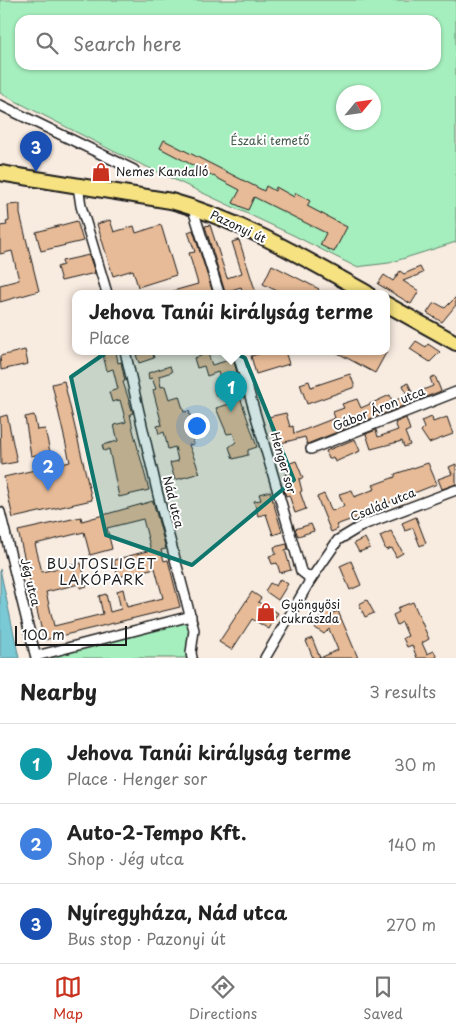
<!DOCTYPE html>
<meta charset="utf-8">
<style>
:root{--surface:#fff;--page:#f2f2f2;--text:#222;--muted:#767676;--line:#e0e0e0;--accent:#c8321e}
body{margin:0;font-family:"Playpen Sans",sans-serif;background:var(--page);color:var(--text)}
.compass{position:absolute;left:336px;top:85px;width:45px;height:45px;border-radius:50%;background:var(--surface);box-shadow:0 1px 4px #0004;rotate:61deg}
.scale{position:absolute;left:15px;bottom:12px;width:112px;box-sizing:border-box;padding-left:5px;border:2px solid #1c1c1c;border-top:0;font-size:14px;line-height:18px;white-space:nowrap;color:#1c1c1c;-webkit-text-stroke:4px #fff;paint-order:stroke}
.you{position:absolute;left:196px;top:425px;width:18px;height:18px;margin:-12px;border:4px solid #fff;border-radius:50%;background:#1a73e8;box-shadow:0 0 0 8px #1a73e833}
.badge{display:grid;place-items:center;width:32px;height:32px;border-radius:50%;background:var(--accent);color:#fff;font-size:16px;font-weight:700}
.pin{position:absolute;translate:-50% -41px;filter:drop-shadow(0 1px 2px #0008)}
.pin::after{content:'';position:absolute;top:26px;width:18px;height:15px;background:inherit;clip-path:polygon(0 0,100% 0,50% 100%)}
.popup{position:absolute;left:72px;top:290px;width:318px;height:65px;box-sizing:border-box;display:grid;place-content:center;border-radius:10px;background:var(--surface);filter:drop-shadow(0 1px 4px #0005);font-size:16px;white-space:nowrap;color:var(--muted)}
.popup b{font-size:19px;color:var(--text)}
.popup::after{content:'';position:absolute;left:50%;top:100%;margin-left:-10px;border:10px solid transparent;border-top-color:var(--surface)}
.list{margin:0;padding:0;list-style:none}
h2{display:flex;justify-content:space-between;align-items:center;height:65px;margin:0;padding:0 20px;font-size:21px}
h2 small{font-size:16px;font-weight:400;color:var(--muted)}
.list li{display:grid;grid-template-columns:32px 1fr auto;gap:15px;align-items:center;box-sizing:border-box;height:80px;padding:0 20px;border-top:1px solid var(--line)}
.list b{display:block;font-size:19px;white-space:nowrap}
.list p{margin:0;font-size:16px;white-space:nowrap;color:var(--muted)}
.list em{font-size:16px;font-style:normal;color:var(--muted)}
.icon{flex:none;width:28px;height:28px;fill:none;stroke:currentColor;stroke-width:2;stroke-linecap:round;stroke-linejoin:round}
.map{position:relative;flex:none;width:456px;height:658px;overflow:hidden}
.search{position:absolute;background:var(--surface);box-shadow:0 1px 4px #0004;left:15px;right:15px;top:15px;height:55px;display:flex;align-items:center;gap:12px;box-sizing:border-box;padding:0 18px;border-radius:15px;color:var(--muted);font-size:19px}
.sheet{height:305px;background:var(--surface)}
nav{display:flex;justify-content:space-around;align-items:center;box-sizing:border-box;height:70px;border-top:1px solid var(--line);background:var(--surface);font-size:14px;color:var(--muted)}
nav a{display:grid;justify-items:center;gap:2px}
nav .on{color:var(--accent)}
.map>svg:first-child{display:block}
.green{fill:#a5eebd;stroke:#60856c;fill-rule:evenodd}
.water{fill:#7acad6;stroke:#54848c}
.building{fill:#e7bb97;stroke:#1c1c1c;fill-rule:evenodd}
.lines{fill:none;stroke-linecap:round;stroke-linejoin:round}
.street-casing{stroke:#1c1c1c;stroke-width:12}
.primary-casing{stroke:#1c1c1c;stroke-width:18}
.street{stroke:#fff;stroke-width:9}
.primary{stroke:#f6e281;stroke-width:14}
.marked{fill:#0f766e;fill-opacity:0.2;stroke:#0f766e;stroke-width:4;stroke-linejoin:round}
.labels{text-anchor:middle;stroke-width:4;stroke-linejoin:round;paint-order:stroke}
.park-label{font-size:12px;fill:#455b4c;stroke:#fff}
.poi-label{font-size:12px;fill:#1c1c1c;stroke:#fff;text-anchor:start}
.street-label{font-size:12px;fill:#1c1c1c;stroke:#fff}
.neighbourhood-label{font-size:14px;letter-spacing:1px;fill:#1c1c1c;stroke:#fff}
</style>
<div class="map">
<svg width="456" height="658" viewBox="0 0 456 658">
<rect width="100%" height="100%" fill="#f8ebe0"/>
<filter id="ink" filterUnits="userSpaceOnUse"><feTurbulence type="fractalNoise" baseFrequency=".02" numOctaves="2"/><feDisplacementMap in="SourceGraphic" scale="10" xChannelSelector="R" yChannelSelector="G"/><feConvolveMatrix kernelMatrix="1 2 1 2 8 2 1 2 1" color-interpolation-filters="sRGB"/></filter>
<g filter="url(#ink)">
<g class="green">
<path d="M 0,0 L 456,0 L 456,242 L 389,263 L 356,267 L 295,236 L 115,152 L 0,93 ZM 20,20 L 436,20 L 436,65 L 20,65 ZM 344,92 L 374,92 L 374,122 L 344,122 Z"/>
<path d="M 191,616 L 192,658 L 36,658 Z"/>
</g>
<path class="water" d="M 0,569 L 19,658 L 0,658 Z"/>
<g class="building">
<path d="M 164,140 L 264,191 L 266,186 L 275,191 L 276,187 L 294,197 L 296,193 L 310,201 L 307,206 L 347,227 L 334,252 L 320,245 L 326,233 L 254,197 L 248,210 L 233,203 L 240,190 L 160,148 Z"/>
<path d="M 20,204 L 20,214 L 39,291 L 0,302 L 0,285 L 19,280 L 12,251 L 0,254 L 0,226 L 7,225 L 6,222 L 9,221 L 8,205 Z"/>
<path d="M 110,220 L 114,232 L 134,226 L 136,233 L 161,225 L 176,275 L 138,287 L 133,270 L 113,276 L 97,224 Z"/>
<path d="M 77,221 L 83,241 L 41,251 L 36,232 Z"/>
<path d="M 210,225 L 227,278 L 242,273 L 232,242 L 239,240 L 256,293 L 243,293 L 241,287 L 225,292 L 205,226 Z"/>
<path d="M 193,230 L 213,293 L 174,293 L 173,291 L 198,284 L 189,253 L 195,252 L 188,232 Z"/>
<path d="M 89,255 L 95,273 L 61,281 L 57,267 L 63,265 L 62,261 Z"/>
<path d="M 272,265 L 319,289 L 316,293 L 281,293 L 263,284 Z"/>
<path d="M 420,267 L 423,273 L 403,281 L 419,291 L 411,304 L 378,284 L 384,275 L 393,281 L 400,271 L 404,274 Z"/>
<path d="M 456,297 L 456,305 L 442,322 L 427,313 L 433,304 L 436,303 L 445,308 Z"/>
<path d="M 416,341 L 426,347 L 428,344 L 440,352 L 430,362 L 410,349 Z"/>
<path d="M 25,350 L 28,364 L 1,370 L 0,356 Z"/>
<path d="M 102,351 L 116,351 L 118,363 L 121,362 L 125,381 L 123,382 L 133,413 L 130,414 L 133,430 L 149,490 L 119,497 L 109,449 L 104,451 L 102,445 L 118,441 L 114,425 L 126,422 L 120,400 L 112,402 L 109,392 L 118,389 L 113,369 L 107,371 Z"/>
<path d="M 142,351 L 152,351 L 154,358 L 139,363 L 136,355 L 142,353 Z"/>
<path d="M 199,351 L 207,351 L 212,365 L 233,359 L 243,393 L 239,394 L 257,447 L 248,450 L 248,455 L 233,459 L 229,447 L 236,442 L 233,433 L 227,434 L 216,408 L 233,403 L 229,393 L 216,396 L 214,389 L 223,387 L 218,372 L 207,376 L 204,366 L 197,368 L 194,358 L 201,356 Z"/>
<path d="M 270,351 L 285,351 L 289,364 L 256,374 L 251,356 Z"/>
<path d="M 334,351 L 387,351 L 375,373 Z"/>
<path d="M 170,366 L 172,372 L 159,376 L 161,387 L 165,386 L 169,399 L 179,396 L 184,412 L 189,411 L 192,424 L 188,425 L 194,444 L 189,445 L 200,473 L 175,480 L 170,463 L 178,461 L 175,447 L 168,449 L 164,432 L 159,434 L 157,426 L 162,425 L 153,390 L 156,389 L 152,378 L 149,379 L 148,373 Z"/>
<path d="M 350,374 L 355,387 L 307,404 L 300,384 L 309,381 L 311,387 Z"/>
<path d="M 435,376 L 441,391 L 307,444 L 305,437 L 277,444 L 268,417 L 286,413 L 290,427 L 293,426 L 294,434 L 335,418 L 333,412 L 344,408 L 342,404 L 357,399 L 361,408 L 390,395 L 392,402 L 407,395 L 403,385 L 408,383 L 413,394 L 433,386 L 430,378 Z"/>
<path d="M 64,381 L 92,500 L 13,518 L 4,477 L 70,462 L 52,384 Z"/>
<path d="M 7,415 L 17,462 L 1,465 L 0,417 Z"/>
<path d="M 34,415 L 37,430 L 45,429 L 50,452 L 31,456 L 25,417 Z"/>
<path d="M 432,417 L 433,422 L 447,417 L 453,434 L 429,443 L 421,431 L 424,428 L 421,421 Z"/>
<path d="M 406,418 L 410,430 L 405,432 L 410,445 L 404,447 L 402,441 L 371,449 L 366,434 L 376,430 L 378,437 L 398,430 L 395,423 Z"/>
<path d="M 355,439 L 360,451 L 335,462 L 333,457 L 329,459 L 326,451 Z"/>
<path d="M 296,461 L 303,478 L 299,479 L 302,491 L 300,492 L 306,509 L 295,513 L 289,495 L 286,496 L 283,488 L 288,486 L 284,475 L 288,473 L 285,465 Z"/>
<path d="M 428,463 L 437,484 L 376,508 L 377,510 L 336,525 L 338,529 L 331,532 L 317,497 L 324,494 L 332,511 L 344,506 L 339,494 L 352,490 L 354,497 L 375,489 L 373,485 L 395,477 L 395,474 Z"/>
<path d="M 456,464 L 456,484 L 442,489 L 438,479 L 452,474 L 449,467 Z"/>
<path d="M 270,491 L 282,532 L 273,535 L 266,514 L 258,516 L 254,501 L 261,500 L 259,494 Z"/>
<path d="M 153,501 L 166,549 L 161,550 L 164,561 L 168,560 L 180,607 L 44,640 L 18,531 L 81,517 L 82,521 ZM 143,519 L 151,550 L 114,560 L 118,577 L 155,568 L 163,598 L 127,607 L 123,589 L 117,591 L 121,609 L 110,612 L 106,594 L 99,596 L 103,614 L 54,626 L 46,592 L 79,584 L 80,588 L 87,586 L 81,563 L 42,572 L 35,544 L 84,532 L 90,555 L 112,549 L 107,528 Z"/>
<path d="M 416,517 L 426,543 L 420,546 L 413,528 L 405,531 L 402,523 Z"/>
<path d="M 311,524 L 314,531 L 298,536 L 295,529 Z"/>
<path d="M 391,531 L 403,553 L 396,557 L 392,548 L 386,550 L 380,536 Z"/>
<path d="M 365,538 L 370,548 L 359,552 L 354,543 Z"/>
<path d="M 287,544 L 288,549 L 285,550 L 291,570 L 280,573 L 277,563 L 272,564 L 269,556 L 276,554 L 274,547 Z"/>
<path d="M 351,561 L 361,585 L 350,590 L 340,566 Z"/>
<path d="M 280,579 L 288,584 L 278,600 L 265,591 L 270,583 L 276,586 Z"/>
<path d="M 252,592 L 261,598 L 258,602 L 278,613 L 269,629 L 252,619 L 232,650 L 219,642 Z"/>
<path d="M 367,600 L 374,613 L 365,617 L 359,604 Z"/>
<path d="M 413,602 L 429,639 L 422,643 L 427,654 L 434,651 L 437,658 L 417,658 L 412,645 L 407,647 L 403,638 L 408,636 L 402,622 L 397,625 L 393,615 L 399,612 L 397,608 Z"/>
<path d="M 326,609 L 333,613 L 338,611 L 358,658 L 320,658 L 338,650 L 329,629 L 324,634 L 314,627 Z"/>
<path d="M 312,638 L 320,658 L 313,658 L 306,641 Z"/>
</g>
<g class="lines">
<g class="street-casing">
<g id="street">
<path d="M 0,105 L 134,170"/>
<path d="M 78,186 L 81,206 L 107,293"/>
<path d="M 192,206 L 219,293"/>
<path d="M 125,351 L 158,495 L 194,630 L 191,653 L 192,658"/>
<path d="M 237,351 L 301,571 L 311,579"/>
<path d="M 311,449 L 456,392"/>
<path d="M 0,512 L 36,658"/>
<path d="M 36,656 L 191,616"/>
<path d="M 265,658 L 311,579 L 338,540 L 363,525 L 456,490"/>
</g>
</g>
<g class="primary-casing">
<g id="primary">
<path d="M 0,173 L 171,201 C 240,220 304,258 367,293"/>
<path d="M 386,304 L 456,343"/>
</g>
</g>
<use href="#street" class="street"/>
<use href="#primary" class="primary"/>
</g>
</g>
<path class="marked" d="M 157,317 L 245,358 L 294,480 L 192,565 L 106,535 L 71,377 Z"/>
<defs>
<g id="shop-bare" transform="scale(1.5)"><path d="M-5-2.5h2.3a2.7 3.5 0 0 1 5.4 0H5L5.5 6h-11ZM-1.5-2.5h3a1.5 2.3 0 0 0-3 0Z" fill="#c8321e" stroke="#fff" stroke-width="2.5" paint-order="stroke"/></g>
</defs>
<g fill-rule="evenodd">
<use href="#shop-bare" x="101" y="172"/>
<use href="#shop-bare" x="266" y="612"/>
</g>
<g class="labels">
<g class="park-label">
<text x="270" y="145">Északi temető</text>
</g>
<g class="poi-label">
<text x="116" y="176">Nemes Kandalló</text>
<text x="281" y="609">Gyöngyösi<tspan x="281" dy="14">cukrászda</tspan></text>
</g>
<g class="street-label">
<text transform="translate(238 227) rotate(25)" y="4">Pazonyi út</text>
<text transform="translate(379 409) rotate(-22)" y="4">Gábor Áron utca</text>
<text transform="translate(283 463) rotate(74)" y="4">Henger sor</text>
<text transform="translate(173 502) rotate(76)" y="4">Nád utca</text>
<text transform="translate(383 505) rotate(-22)" y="4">Család utca</text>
<text transform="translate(30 582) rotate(76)" y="4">Jég utca</text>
</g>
<g class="neighbourhood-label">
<text x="102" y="569">BUJTOSLIGET<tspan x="102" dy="16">LAKÓPARK</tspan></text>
</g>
</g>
</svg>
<svg class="compass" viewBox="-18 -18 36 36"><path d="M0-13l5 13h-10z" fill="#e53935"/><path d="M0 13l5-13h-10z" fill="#767676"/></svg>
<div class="scale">100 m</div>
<div class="you"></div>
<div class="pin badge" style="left:231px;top:412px;background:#0f9aa8">1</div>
<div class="popup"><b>Jehova Tanúi királyság terme</b>Place</div>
<div class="pin badge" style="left:48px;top:491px;background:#3f7fe0">2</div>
<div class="pin badge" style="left:36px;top:172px;background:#1a4fb4">3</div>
<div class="search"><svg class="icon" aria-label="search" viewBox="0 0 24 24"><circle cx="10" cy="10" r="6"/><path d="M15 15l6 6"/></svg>Search here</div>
</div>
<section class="sheet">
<h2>Nearby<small>3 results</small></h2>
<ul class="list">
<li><span class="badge" style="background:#0f9aa8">1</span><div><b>Jehova Tanúi királyság terme</b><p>Place · Henger sor</p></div><em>30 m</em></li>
<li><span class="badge" style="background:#3f7fe0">2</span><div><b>Auto-2-Tempo Kft.</b><p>Shop · Jég utca</p></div><em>140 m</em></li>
<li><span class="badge" style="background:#1a4fb4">3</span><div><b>Nyíregyháza, Nád utca</b><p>Bus stop · Pazonyi út</p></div><em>270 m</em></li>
</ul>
</section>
<nav>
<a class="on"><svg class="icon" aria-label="map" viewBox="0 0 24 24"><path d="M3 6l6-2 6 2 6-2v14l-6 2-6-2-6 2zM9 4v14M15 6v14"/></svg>Map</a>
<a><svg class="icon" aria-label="directions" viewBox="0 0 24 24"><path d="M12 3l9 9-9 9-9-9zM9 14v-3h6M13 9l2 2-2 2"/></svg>Directions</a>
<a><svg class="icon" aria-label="saved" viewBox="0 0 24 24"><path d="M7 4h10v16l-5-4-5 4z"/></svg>Saved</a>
</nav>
